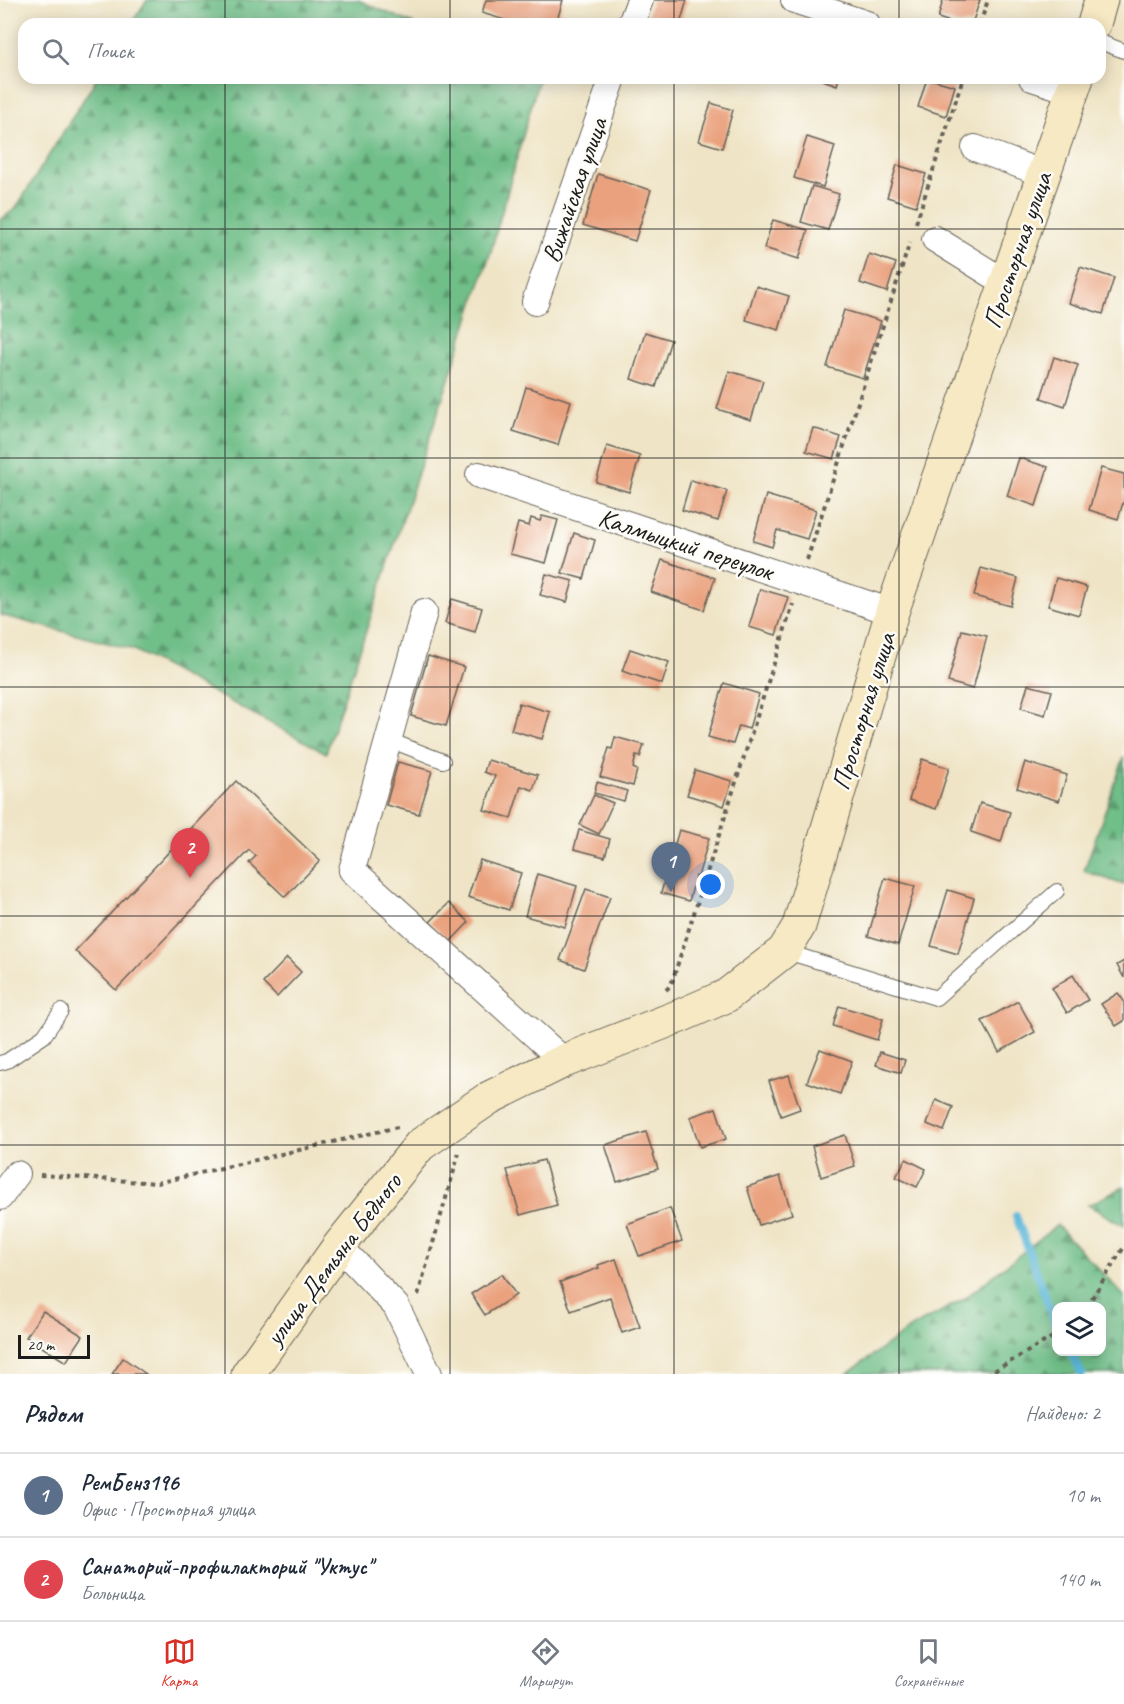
<!DOCTYPE html>
<html lang="ru">
<meta charset="utf-8">
<style>
:root{--surface:#fff;--page:#f6f6f7;--text:#1f2937;--muted:#747a83;--line:#e0e1e3;--accent:#d93025}
body{margin:0;font-family:Caveat,sans-serif;background:var(--page);color:var(--text)}
.controls{position:absolute;right:18px;bottom:18px;display:grid;overflow:hidden;border-radius:12px;box-shadow:0 3px 15px #0003}
.controls button{width:54px;height:54px;display:grid;place-items:center;padding:0;border:0;border-bottom:2px solid var(--line);background:var(--surface);color:var(--text);font:30px sans-serif}
.scale{position:absolute;left:18px;bottom:15px;width:72px;box-sizing:border-box;padding-left:6px;border:3px solid #1c1c1c;border-top:0;font-size:16px;line-height:21px;white-space:nowrap;color:#1c1c1c;-webkit-text-stroke:4px #fdfcf7;paint-order:stroke}
.you{position:absolute;left:711px;top:885px;width:21px;height:21px;margin:-15px;border:4px solid #fff;border-radius:50%;background:#1a73e8;box-shadow:0 0 0 9px #1a73e833}
.badge{display:grid;place-items:center;width:39px;height:39px;border-radius:50%;background:var(--accent);color:#fff;font-size:20px;font-weight:700}
.pin{position:absolute;translate:-50% -50px;filter:drop-shadow(0 2px 3px #0008)}
.pin::after{content:'';position:absolute;top:32px;width:21px;height:18px;background:inherit;clip-path:polygon(0 0,100% 0,50% 100%)}
.list{margin:0;padding:0;list-style:none}
h2{display:flex;justify-content:space-between;align-items:center;height:78px;margin:0;padding:0 24px;font-size:26px}
h2 small{font-size:20px;font-weight:400;color:var(--muted)}
.list li{display:grid;grid-template-columns:39px 1fr auto;gap:18px;align-items:center;box-sizing:border-box;height:84px;padding:0 24px;border-top:2px solid var(--line)}
.list b{display:block;font-size:22px;white-space:nowrap}
.list p{margin:0;font-size:20px;white-space:nowrap;color:var(--muted)}
.list em{font-size:20px;font-style:normal;color:var(--muted)}
.icon{flex:none;width:33px;height:33px;fill:none;stroke:currentColor;stroke-width:2;stroke-linecap:round;stroke-linejoin:round}
.map{position:relative;flex:none;width:1124px;height:1374px;overflow:hidden}
.search{position:absolute;background:var(--surface);box-shadow:0 3px 15px #0003;left:18px;right:18px;top:18px;height:66px;display:flex;align-items:center;gap:15px;box-sizing:border-box;padding:0 21px;border-radius:18px;color:var(--muted);font-size:22px}
.sheet{height:246px;background:var(--surface)}
nav{display:flex;justify-content:space-around;align-items:center;box-sizing:border-box;height:84px;border-top:2px solid var(--line);background:var(--surface);font-size:16px;color:var(--muted)}
nav a{display:grid;justify-items:center;gap:3px}
nav .on{color:var(--accent)}
.map>svg:first-child{display:block}
.forest{fill:url(#forest-firs);stroke:#466d52;stroke-width:1.5;fill-rule:evenodd}
.lines{fill:none;stroke-linecap:round;stroke-linejoin:round}
.stream{stroke:#5cb7d9;stroke-width:8}
.building{fill:#eaa17e}
.lane-casing{stroke:#666258;stroke-width:16}
.street-casing{stroke:#666258;stroke-width:28}
.secondary-casing{stroke:#666258;stroke-width:35}
.path{stroke:#666258;stroke-width:4;stroke-dasharray:4.5 4.5;stroke-linecap:butt}
.lane{stroke:#fff;stroke-width:14}
.street{stroke:#fff;stroke-width:26}
.secondary{stroke:#f7e9c3;stroke-width:33}
.grid{fill:none;stroke:#1c1c1c;stroke-width:1.5;stroke-opacity:0.55}
.labels{text-anchor:middle;stroke-width:5;stroke-linejoin:round;paint-order:stroke}
.street-label{font-size:26px;fill:#1c1c1c;stroke:#fdfcf7}
</style>
<div class="map">
<svg width="1124" height="1374" viewBox="0 0 1124 1374">
<defs>
<pattern id="forest-firs" width="22" height="20" patternUnits="userSpaceOnUse" patternTransform="scale(1.5)"><rect width="22" height="20" fill="#6fbe88"/><path d="M5 1l3.5 6h-7zM16 11l3.5 6h-7z" fill="#5a9a6e"/></pattern>
</defs>
<rect width="100%" height="100%" fill="#fdfcf7"/>
<filter id="ink" filterUnits="userSpaceOnUse"><feTurbulence type="fractalNoise" baseFrequency=".0167" numOctaves="2"/><feDisplacementMap in="SourceGraphic" scale="12" xChannelSelector="R" yChannelSelector="G"/><feConvolveMatrix kernelMatrix="1 2 1 2 8 2 1 2 1" color-interpolation-filters="sRGB"/></filter>
<filter id="wash" filterUnits="userSpaceOnUse"><feTurbulence type="fractalNoise" baseFrequency=".008" numOctaves="4" result="noise"/><feDisplacementMap in="SourceGraphic" scale="24" xChannelSelector="R" yChannelSelector="G"/><feGaussianBlur stdDeviation="1.35" result="paint"/><feColorMatrix in="noise" values="0 0 0 0 0 0 0 0 0 0 0 0 0 0 0 0 0 1.4 0 .05"/><feComposite in="paint" operator="in"/></filter>
<g filter="url(#wash)">
<rect width="100%" height="100%" fill="#efe4c6"/>
<g class="forest">
<path d="M 147,0 L 358,0 L 414,24 L 131,24 Z"/>
<path d="M 97,78 L 539,78 L 491,251 L 326,753 L 134,650 L 0,615 L 0,220 L 16,208 Z"/>
<path d="M 1124,757 L 1124,885 L 1084,871 Z"/>
<path d="M 1124,1187 L 1124,1226 L 1088,1205 Z"/>
<path d="M 1057,1225 L 1124,1296 L 1124,1374 L 847,1374 L 911,1328 L 964,1299 ZM 1056,1306 L 1102,1306 L 1102,1352 L 1056,1352 Z"/>
</g>
<g class="lines">
<g class="stream">
<path d="M 1016,1216 L 1056,1326"/>
<path d="M 1070,1352 L 1082,1374"/>
</g>
</g>
<g id="blocks">
<g class="building">
<path d="M 486,0 L 563,0 L 556,24 L 518,24 L 482,13 Z"/>
<path d="M 652,0 L 687,0 L 680,24 L 645,24 Z"/>
<path d="M 943,0 L 980,0 L 972,24 L 957,24 L 938,18 Z"/>
<path d="M 817,78 L 839,78 L 837,85 Z"/>
<path d="M 927,78 L 955,86 L 946,116 L 918,107 Z"/>
<path d="M 711,103 L 733,110 L 722,148 L 699,141 Z"/>
<path d="M 807,137 L 835,146 L 823,187 L 794,178 Z"/>
<path d="M 897,165 L 926,174 L 916,206 L 887,197 Z"/>
<path d="M 598,174 L 651,190 L 635,241 L 583,225 Z"/>
<path d="M 812,186 L 839,194 L 828,230 L 801,222 Z"/>
<path d="M 773,220 L 808,230 L 799,259 L 764,248 Z"/>
<path d="M 869,254 L 896,263 L 887,292 L 860,283 Z"/>
<path d="M 1080,267 L 1114,278 L 1103,314 L 1069,303 Z"/>
<path d="M 756,286 L 789,296 L 779,330 L 746,320 Z"/>
<path d="M 844,310 L 881,321 L 863,378 L 827,367 Z"/>
<path d="M 645,332 L 671,340 L 656,387 L 631,379 Z"/>
<path d="M 1054,357 L 1078,365 L 1065,406 L 1041,398 Z"/>
<path d="M 729,371 L 763,381 L 751,420 L 717,409 Z"/>
<path d="M 526,387 L 571,401 L 558,445 L 513,431 Z"/>
<path d="M 813,428 L 841,437 L 834,459 L 806,451 Z"/>
<path d="M 607,446 L 640,456 L 629,492 L 596,482 Z"/>
<path d="M 1019,458 L 1048,467 L 1036,506 L 1007,496 Z"/>
<path d="M 1101,468 L 1124,474 L 1124,500 L 1118,519 L 1089,510 Z"/>
<path d="M 691,480 L 727,491 L 718,521 L 682,510 Z"/>
<path d="M 766,495 L 816,510 L 807,539 L 777,530 L 772,547 L 753,541 Z"/>
<path d="M 542,516 L 558,520 L 546,563 L 510,554 L 518,523 L 529,526 L 531,518 L 540,521 Z"/>
<path d="M 574,533 L 595,540 L 584,579 L 562,573 Z"/>
<path d="M 662,560 L 715,578 L 704,610 L 651,592 Z"/>
<path d="M 981,568 L 1018,578 L 1011,606 L 974,596 Z"/>
<path d="M 546,574 L 573,581 L 567,602 L 540,595 Z"/>
<path d="M 1056,578 L 1087,587 L 1079,615 L 1048,606 Z"/>
<path d="M 760,589 L 788,597 L 776,635 L 749,627 Z"/>
<path d="M 452,599 L 482,608 L 475,632 L 445,623 Z"/>
<path d="M 962,630 L 987,636 L 973,689 L 948,682 Z"/>
<path d="M 630,649 L 669,662 L 662,684 L 622,671 Z"/>
<path d="M 428,656 L 464,667 L 446,726 L 411,716 Z"/>
<path d="M 724,683 L 759,694 L 749,729 L 739,726 L 733,744 L 708,737 Z"/>
<path d="M 1028,685 L 1052,691 L 1045,715 L 1021,708 Z"/>
<path d="M 519,703 L 550,712 L 542,739 L 511,730 Z"/>
<path d="M 615,737 L 644,745 L 640,757 L 636,756 L 633,768 L 637,770 L 633,786 L 600,777 L 609,748 L 612,749 Z"/>
<path d="M 922,759 L 949,768 L 936,809 L 909,800 Z"/>
<path d="M 488,760 L 538,775 L 533,790 L 521,786 L 511,818 L 484,810 L 495,776 L 484,772 Z"/>
<path d="M 398,762 L 432,771 L 419,814 L 386,805 Z"/>
<path d="M 1025,762 L 1067,775 L 1059,801 L 1017,788 Z"/>
<path d="M 695,770 L 732,781 L 724,806 L 687,795 Z"/>
<path d="M 236,781 L 320,861 L 285,897 L 249,863 L 256,856 L 249,850 L 116,990 L 75,951 Z"/>
<path d="M 597,782 L 627,791 L 624,801 L 594,793 Z"/>
<path d="M 594,795 L 613,803 L 599,834 L 580,825 Z"/>
<path d="M 980,803 L 1010,812 L 1001,842 L 971,832 Z"/>
<path d="M 579,830 L 610,839 L 605,857 L 574,849 Z"/>
<path d="M 679,830 L 709,838 L 698,877 L 696,876 L 689,901 L 661,893 Z"/>
<path d="M 480,860 L 521,873 L 509,910 L 468,897 Z"/>
<path d="M 537,874 L 577,886 L 565,927 L 525,916 Z"/>
<path d="M 885,878 L 915,886 L 898,945 L 868,936 Z"/>
<path d="M 586,889 L 610,897 L 584,969 L 560,960 Z"/>
<path d="M 948,890 L 974,898 L 958,954 L 931,946 Z"/>
<path d="M 449,903 L 469,922 L 450,942 L 430,922 Z"/>
<path d="M 287,958 L 301,972 L 277,997 L 263,983 Z"/>
<path d="M 1124,961 L 1124,978 L 1117,965 Z"/>
<path d="M 1073,975 L 1088,1000 L 1067,1013 L 1052,988 Z"/>
<path d="M 1118,993 L 1124,1001 L 1124,1021 L 1116,1026 L 1101,1004 Z"/>
<path d="M 1018,1001 L 1035,1032 L 999,1052 L 982,1021 Z"/>
<path d="M 839,1006 L 883,1019 L 877,1040 L 833,1026 Z"/>
<path d="M 820,1049 L 852,1061 L 840,1094 L 807,1082 Z"/>
<path d="M 880,1052 L 905,1060 L 901,1073 L 876,1065 Z"/>
<path d="M 789,1075 L 800,1109 L 781,1116 L 769,1081 Z"/>
<path d="M 936,1100 L 953,1107 L 944,1131 L 927,1124 Z"/>
<path d="M 716,1108 L 726,1139 L 700,1147 L 690,1117 Z"/>
<path d="M 646,1132 L 658,1169 L 617,1182 L 605,1145 Z"/>
<path d="M 845,1135 L 855,1166 L 821,1177 L 812,1146 Z"/>
<path d="M 906,1159 L 926,1169 L 917,1187 L 896,1177 Z"/>
<path d="M 544,1160 L 557,1205 L 520,1215 L 507,1170 Z"/>
<path d="M 780,1176 L 792,1214 L 759,1225 L 747,1187 Z"/>
<path d="M 670,1208 L 682,1241 L 639,1256 L 627,1224 Z"/>
<path d="M 616,1259 L 640,1327 L 622,1333 L 610,1297 L 571,1311 L 560,1282 L 599,1268 L 598,1265 Z"/>
<path d="M 502,1274 L 516,1295 L 485,1315 L 471,1294 Z"/>
<path d="M 43,1311 L 83,1336 L 66,1362 L 26,1337 Z"/>
<path d="M 123,1358 L 146,1374 L 112,1374 Z"/>
</g>
</g>
</g>
<g filter="url(#ink)">
<use href="#blocks" fill-opacity="0" stroke="#666258" stroke-width="1.5"/>
<g class="lines">
<g class="lane-casing">
<g id="lane">
<path d="M 1100,42 L 1124,51"/>
<path d="M 389,740 L 443,761"/>
<path d="M 784,951 L 936,998 L 1057,891"/>
<path d="M 0,1063 L 7,1061 L 44,1036 L 61,1011"/>
</g>
</g>
<g class="street-casing">
<g id="street">
<path d="M 794,0 L 867,24"/>
<path d="M 631,24 L 640,0"/>
<path d="M 1032,78 L 1072,91"/>
<path d="M 975,148 L 1044,174"/>
<path d="M 935,239 L 1006,283"/>
<path d="M 535,302 L 613,78"/>
<path d="M 479,475 L 892,612"/>
<path d="M 424,612 L 352,870 L 564,1061"/>
<path d="M 0,1197 L 17,1174"/>
<path d="M 339,1246 L 396,1306 L 429,1374"/>
</g>
</g>
<g class="secondary-casing">
<g id="secondary">
<path d="M 1094,24 L 1101,0"/>
<path d="M 248,1374 L 339,1246 L 420,1145 L 489,1098 L 564,1061 L 680,1016 L 726,996 L 784,951 L 799,926 L 892,612 L 1077,78"/>
</g>
</g>
<g class="path">
<path d="M 980,24 L 988,0"/>
<path d="M 916,223 L 963,78"/>
<path d="M 807,560 L 910,242"/>
<path d="M 666,990 L 671,985 L 793,604"/>
<path d="M 40,1175 L 157,1183 L 398,1127"/>
<path d="M 418,1295 L 459,1153"/>
<path d="M 1087,1306 L 1124,1247"/>
<path d="M 986,1374 L 994,1371 L 1056,1335"/>
</g>
<use href="#lane" class="lane"/>
<use href="#street" class="street"/>
<use href="#secondary" class="secondary"/>
</g>
</g>
<path class="grid" d="M 225,0 L 225,24M 450,0 L 450,24M 674,0 L 674,24M 899,0 L 899,24M 225,78 L 225,1374M 450,78 L 450,1374M 674,78 L 674,1374M 899,78 L 899,1374M 0,229 L 1124,229M 0,458 L 1124,458M 0,687 L 1124,687M 0,916 L 1124,916M 0,1145 L 1124,1145"/>
<g class="labels">
<g class="street-label">
<text transform="translate(574 190) rotate(-71)" y="9">Вижайская улица</text>
<text transform="translate(1017 250) rotate(-71)" y="9">Просторная улица</text>
<text transform="translate(686 544) rotate(18)" y="9">Калмыцкий переулок</text>
<text transform="translate(863 711) rotate(-73)" y="9">Просторная улица</text>
<text transform="translate(333 1259) rotate(-53)" y="9">улица Демьяна Бедного</text>
</g>
</g>
</svg>
<div class="controls">
<button><svg class="icon" aria-label="layers" viewBox="0 0 24 24"><path d="M12 4l9 5-9 5-9-5zM3 14l9 5 9-5"/></svg></button>
</div>
<div class="scale">20 m</div>
<div class="you"></div>
<div class="pin badge" style="left:671px;top:892px;background:#5c6f8a">1</div>
<div class="pin badge" style="left:190px;top:878px;background:#e0444e">2</div>
<div class="search"><svg class="icon" aria-label="search" viewBox="0 0 24 24"><circle cx="10" cy="10" r="6"/><path d="M15 15l6 6"/></svg>Поиск</div>
</div>
<section class="sheet">
<h2>Рядом<small>Найдено: 2</small></h2>
<ul class="list">
<li><span class="badge" style="background:#5c6f8a">1</span><div><b>РемБенз196</b><p>Офис · Просторная улица</p></div><em>10 m</em></li>
<li><span class="badge" style="background:#e0444e">2</span><div><b>Санаторий-профилакторий &quot;Уктус&quot;</b><p>Больница</p></div><em>140 m</em></li>
</ul>
</section>
<nav>
<a class="on"><svg class="icon" aria-label="map" viewBox="0 0 24 24"><path d="M3 6l6-2 6 2 6-2v14l-6 2-6-2-6 2zM9 4v14M15 6v14"/></svg>Карта</a>
<a><svg class="icon" aria-label="directions" viewBox="0 0 24 24"><path d="M12 3l9 9-9 9-9-9zM9 14v-3h6M13 9l2 2-2 2"/></svg>Маршрут</a>
<a><svg class="icon" aria-label="saved" viewBox="0 0 24 24"><path d="M7 4h10v16l-5-4-5 4z"/></svg>Сохранённые</a>
</nav>
